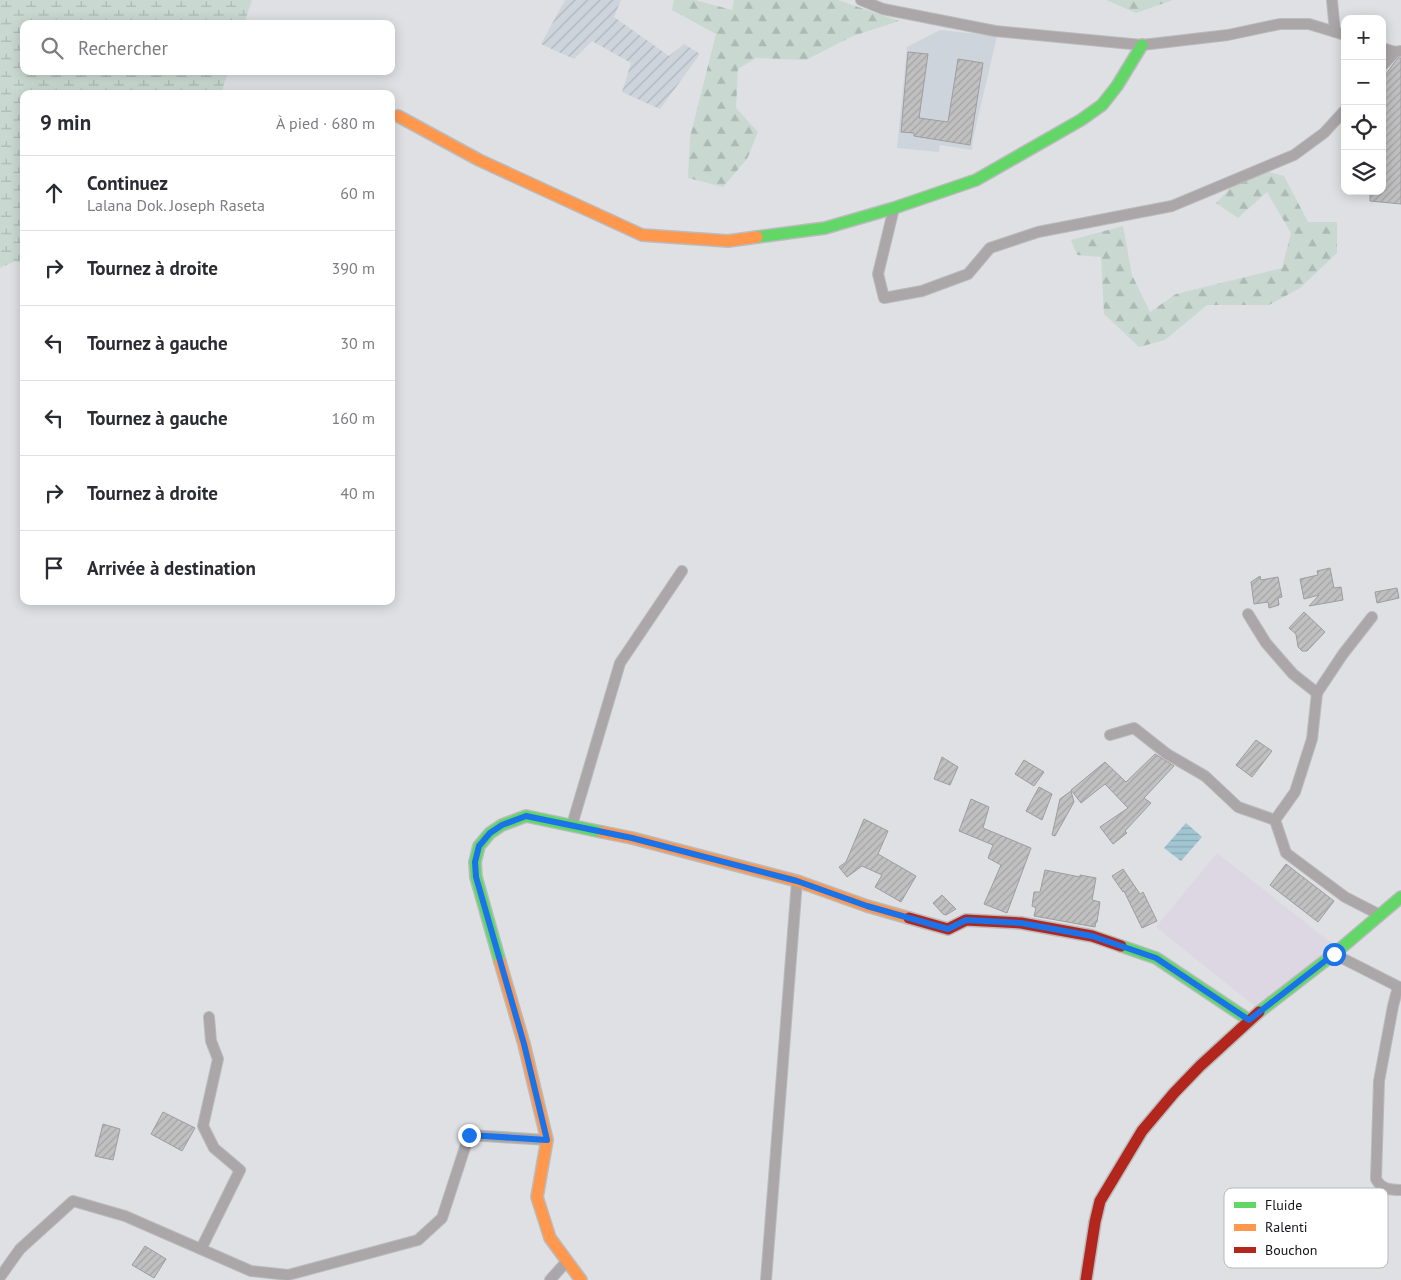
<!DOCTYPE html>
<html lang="fr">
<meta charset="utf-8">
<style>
:root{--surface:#fff;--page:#f2f2f3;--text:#2b2b33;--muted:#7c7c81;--line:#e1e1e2}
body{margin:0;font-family:"PT Sans",sans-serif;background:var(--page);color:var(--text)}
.controls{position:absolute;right:15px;top:15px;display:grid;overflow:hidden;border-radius:10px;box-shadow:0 2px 12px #0003}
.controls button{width:45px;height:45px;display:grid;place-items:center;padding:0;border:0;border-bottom:1px solid var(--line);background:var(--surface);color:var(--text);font:25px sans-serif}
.stop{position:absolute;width:15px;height:15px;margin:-11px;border:4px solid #1a73e8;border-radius:50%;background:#fff}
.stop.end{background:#1a73e8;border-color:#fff;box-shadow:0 1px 5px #0008}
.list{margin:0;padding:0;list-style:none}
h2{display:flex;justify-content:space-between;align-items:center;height:65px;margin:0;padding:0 20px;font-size:21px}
h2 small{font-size:16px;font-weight:400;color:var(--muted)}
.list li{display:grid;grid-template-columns:32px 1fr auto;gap:15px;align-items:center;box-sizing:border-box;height:75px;padding:0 20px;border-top:1px solid var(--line)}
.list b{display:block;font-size:19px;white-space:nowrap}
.list p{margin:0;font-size:16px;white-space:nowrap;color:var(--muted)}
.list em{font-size:16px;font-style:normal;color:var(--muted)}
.icon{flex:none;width:28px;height:28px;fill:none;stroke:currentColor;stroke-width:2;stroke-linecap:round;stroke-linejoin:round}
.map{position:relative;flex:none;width:1401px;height:1280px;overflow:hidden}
.search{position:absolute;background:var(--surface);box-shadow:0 2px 12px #0003;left:20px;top:20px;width:375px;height:55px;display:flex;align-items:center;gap:12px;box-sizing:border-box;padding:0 18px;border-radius:10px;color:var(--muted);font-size:19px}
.panel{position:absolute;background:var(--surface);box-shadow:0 2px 12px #0003;left:20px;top:90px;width:375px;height:515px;border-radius:10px}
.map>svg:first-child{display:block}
.commercial{fill:#ddd7e4}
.industrial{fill:url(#industrial-furrows)}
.built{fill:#ced4dc}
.forest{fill:url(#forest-firs)}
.wetland{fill:url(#wetland-marsh)}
.water{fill:url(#water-rules)}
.building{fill:url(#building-hatch);stroke:#9e9d9f}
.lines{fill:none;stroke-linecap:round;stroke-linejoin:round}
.street-casing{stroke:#babbbd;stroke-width:12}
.fast-casing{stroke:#babbbd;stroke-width:14}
.slow-casing{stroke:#babbbd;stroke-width:14}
.jam-casing{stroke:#babbbd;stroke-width:14}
.street{stroke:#aba6a8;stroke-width:10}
.fast{stroke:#63d668;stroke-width:11}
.slow{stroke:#ff974d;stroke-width:11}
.jam{stroke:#b3261e;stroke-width:11}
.route{stroke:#1a73e8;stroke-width:6}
.key{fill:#fff;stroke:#b8b9b9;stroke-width:1}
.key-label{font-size:14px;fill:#141517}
</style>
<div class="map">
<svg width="1401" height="1280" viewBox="0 0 1401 1280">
<defs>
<pattern id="industrial-furrows" width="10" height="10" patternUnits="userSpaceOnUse" patternTransform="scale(1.25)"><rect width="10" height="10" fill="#ced4dc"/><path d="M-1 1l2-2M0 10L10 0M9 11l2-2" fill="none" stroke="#b0b5bc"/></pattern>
<pattern id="forest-firs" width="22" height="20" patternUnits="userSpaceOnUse" patternTransform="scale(1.25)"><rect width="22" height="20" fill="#c9d9d2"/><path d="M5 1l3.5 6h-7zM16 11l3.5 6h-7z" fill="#acb9b4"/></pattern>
<pattern id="wetland-marsh" width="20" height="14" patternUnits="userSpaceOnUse" patternTransform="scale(1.25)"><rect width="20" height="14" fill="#c9d9d2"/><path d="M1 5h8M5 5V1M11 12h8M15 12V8" fill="none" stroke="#acb9b4"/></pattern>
<pattern id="water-rules" width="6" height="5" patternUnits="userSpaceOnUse" patternTransform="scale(1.25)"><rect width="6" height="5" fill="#a1c5d1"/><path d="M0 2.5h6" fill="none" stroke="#8aa8b3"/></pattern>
<pattern id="building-hatch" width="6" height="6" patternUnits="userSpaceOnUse" patternTransform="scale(1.25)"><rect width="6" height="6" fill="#c0c0c1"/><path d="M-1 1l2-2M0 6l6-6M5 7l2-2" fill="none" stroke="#a4a4a5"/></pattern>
</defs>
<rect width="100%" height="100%" fill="#dee0e3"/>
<path class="commercial" d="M 1217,853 L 1334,945 L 1257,1008 L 1156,927 Z"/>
<path class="industrial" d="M 565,0 L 621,0 L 614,17 L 669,56 L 684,44 L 700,54 L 660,109 L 622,92 L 631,63 L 592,41 L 574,59 L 541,44 Z"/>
<path class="built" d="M 940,30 L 997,36 L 973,139 L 972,150 L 940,145 L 939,152 L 897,148 L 907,47 Z"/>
<g class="forest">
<path d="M 674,0 L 695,0 L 732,10 L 734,0 L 838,0 L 899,21 L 853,36 L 806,60 L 756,58 L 738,69 L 736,108 L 758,132 L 747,159 L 723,187 L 688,178 L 690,137 L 716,34 L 672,10 Z"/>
<path d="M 1106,0 L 1173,0 L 1136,13 Z"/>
<path d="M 1251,167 L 1284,176 L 1308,222 L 1337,222 L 1337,253 L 1300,288 L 1269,305 L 1207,305 L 1165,340 L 1139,347 L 1104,314 L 1101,257 L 1077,255 L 1071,240 L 1123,226 L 1132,275 L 1150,312 L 1176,294 L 1282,268 L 1291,233 L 1267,192 L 1238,218 L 1216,203 Z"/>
</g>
<path class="wetland" d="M 0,0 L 252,0 L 244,24 L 24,24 L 24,71 L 228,71 L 221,94 L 24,94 L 24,264 L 15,261 L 0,268 Z"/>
<path class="water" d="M 1186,823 L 1202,837 L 1181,861 L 1164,848 Z"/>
<g class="building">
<path d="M 908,52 L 928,54 L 919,118 L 948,122 L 958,59 L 983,63 L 970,145 L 914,136 L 914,133 L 901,132 Z"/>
<path d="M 1398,58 L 1401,58 L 1401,204 L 1370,201 L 1370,191 L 1382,191 L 1382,79 Z"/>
<path d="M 1330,568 L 1334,588 L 1341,587 L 1343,600 L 1309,606 L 1319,595 L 1304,599 L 1300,579 L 1318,575 L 1317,571 Z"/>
<path d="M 1260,576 L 1261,580 L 1278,577 L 1282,597 L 1278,598 L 1279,605 L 1269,608 L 1268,602 L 1254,604 L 1251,582 Z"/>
<path d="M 1397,588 L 1399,598 L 1377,603 L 1375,592 Z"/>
<path d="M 1304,612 L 1325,632 L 1307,651 L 1302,651 L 1298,647 L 1296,634 L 1289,628 Z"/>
<path d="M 1256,740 L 1272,751 L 1252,777 L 1236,765 Z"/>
<path d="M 1155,754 L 1174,766 L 1144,798 L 1151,803 L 1125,831 L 1127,833 L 1113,844 L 1100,827 L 1128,808 L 1105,784 L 1081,803 L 1071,790 L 1105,762 L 1126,782 Z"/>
<path d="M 942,757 L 958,767 L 950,785 L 934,779 Z"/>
<path d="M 1024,760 L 1044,772 L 1034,786 L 1015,774 Z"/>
<path d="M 1039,787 L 1052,794 L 1042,820 L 1026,811 Z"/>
<path d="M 1071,791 L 1074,802 L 1055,836 L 1052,835 L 1060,799 Z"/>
<path d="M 971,799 L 989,807 L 983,828 L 1031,848 L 1007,913 L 984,904 L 1001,865 L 988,858 L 993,845 L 959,831 Z"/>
<path d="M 864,819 L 888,831 L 878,854 L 916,876 L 901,902 L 875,887 L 882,875 L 862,866 L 847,877 L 839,867 L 846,862 Z"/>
<path d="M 1286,864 L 1334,901 L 1318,922 L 1270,885 Z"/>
<path d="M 1123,869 L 1140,894 L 1143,892 L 1157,921 L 1142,928 L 1124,891 L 1123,892 L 1112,876 Z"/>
<path d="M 1045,870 L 1080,877 L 1080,875 L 1096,878 L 1092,900 L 1100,902 L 1097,922 L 1096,922 L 1095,927 L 1034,916 L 1036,908 L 1032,906 L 1034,892 L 1040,892 Z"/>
<path d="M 942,895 L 956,909 L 946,915 L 943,914 L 933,903 Z"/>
<path d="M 163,1112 L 195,1128 L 182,1151 L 151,1134 Z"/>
<path d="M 103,1124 L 120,1129 L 113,1160 L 95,1156 Z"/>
<path d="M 145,1246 L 166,1259 L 154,1278 L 132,1265 Z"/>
</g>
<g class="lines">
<g class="street-casing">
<g id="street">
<path d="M 861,0 L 883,9 L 995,31 L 1142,45 L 1228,35 L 1280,24 L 1309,24 L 1345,35"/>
<path d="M 1332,0 L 1335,32"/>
<path d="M 1382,48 L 1395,52 L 1401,51"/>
<path d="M 1382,66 L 1395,52"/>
<path d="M 894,208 L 878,274 L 884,298 L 922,291 L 968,274 L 990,248 L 1038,232 L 1172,206 L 1294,155 L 1324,133 L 1345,110"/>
<path d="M 1248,614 L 1266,643 L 1293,674 L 1317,693"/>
<path d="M 1372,617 L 1343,654 L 1317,693 L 1312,739 L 1295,792 L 1275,820 L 1286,853 L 1345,897 L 1380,915"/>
<path d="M 1110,735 L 1134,728 L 1167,754 L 1205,776 L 1238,807 L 1275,820"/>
<path d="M 572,825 L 620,663 L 682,571"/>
<path d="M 1334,954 L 1401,988"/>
<path d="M 1398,987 L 1393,1006 L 1379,1081 L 1376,1179 C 1381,1189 1390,1190 1401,1190"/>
<path d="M 201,1249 L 240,1170 L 214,1148 L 203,1126 L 218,1059 L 211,1041 L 209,1017"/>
<path d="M 0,1277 L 20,1249 L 73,1201 L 125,1216 L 251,1271 L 288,1275 L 418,1240 L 442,1218 L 469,1135 L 547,1140"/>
<path d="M 550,1280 L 567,1261"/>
<path d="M 766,1280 L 797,881"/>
</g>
</g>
<g class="fast-casing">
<g id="fast">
<path d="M 757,237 L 825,228 L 894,208 L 976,180 L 1081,120 L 1102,105 L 1117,86 L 1142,45"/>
<path d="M 1121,946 L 1156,958 L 1249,1020"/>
<path d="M 500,962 L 476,877 L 475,862 L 479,846 L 490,833 L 502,825 L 526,816 L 602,832"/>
<path d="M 1259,1012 L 1334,954 L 1401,897"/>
</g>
</g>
<g class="slow-casing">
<g id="slow">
<path d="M 398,116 L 479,160 L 642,235 L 728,241 L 757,237"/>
<path d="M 602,832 L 632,838 L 797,881 L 867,906 L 909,918"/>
<path d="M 500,962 L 524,1044 L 547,1140 L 537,1197 L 550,1238 L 581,1280"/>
</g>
</g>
<g class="jam-casing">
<g id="jam">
<path d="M 909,918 L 948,929 L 966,920 L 1021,923 L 1092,936 L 1121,946"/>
<path d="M 1086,1280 L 1095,1222 L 1100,1201 L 1142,1131 L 1174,1093 L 1200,1066 L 1259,1012"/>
</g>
</g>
<use href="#street" class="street"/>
<use href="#fast" class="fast"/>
<use href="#slow" class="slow"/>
<use href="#jam" class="jam"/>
</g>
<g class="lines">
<path class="route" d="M 469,1135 L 547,1140 L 524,1044 L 476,877 L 475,862 L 479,846 L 490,833 L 502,825 L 526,816 L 632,838 L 797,881 L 867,906 L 948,929 L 966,920 L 1021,923 L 1092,936 L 1156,958 L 1249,1020 L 1334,954"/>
</g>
<rect x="1224" y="1188" width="164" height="80" rx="8" class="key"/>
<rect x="1234" y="1202" width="22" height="6" fill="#63d668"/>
<rect x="1234" y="1224" width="22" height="7" fill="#ff974d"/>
<rect x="1234" y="1247" width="22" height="6" fill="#b3261e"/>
<g class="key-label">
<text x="1265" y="1210">Fluide</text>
<text x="1265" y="1232">Ralenti</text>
<text x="1265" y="1255">Bouchon</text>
</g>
</svg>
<div class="controls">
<button>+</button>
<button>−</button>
<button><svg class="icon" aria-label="locate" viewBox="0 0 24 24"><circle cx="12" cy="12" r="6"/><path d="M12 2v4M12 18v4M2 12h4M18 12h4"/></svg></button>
<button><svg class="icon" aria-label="layers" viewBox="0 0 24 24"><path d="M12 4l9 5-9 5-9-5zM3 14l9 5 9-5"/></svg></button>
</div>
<div class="stop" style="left:1334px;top:954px"></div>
<div class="stop end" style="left:469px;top:1135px"></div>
<div class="search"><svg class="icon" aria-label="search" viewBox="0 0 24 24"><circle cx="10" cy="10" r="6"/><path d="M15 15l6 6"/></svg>Rechercher</div>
<section class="panel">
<h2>9 min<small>À pied · 680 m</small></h2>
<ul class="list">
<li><svg class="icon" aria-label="ahead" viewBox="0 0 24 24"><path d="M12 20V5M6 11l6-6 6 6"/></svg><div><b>Continuez</b><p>Lalana Dok. Joseph Raseta</p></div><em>60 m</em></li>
<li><svg class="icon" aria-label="right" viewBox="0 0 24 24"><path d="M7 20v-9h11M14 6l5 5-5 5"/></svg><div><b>Tournez à droite</b></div><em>390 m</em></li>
<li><svg class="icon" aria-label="left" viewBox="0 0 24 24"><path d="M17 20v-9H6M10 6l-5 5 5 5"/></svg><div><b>Tournez à gauche</b></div><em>30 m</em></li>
<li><svg class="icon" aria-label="left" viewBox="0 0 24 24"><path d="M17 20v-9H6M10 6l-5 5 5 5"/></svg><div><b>Tournez à gauche</b></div><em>160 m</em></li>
<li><svg class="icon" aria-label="right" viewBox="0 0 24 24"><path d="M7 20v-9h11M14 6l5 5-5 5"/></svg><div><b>Tournez à droite</b></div><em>40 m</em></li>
<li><svg class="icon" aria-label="arrive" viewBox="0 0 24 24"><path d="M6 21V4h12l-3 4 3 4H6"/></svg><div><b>Arrivée à destination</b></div></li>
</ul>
</section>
</div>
